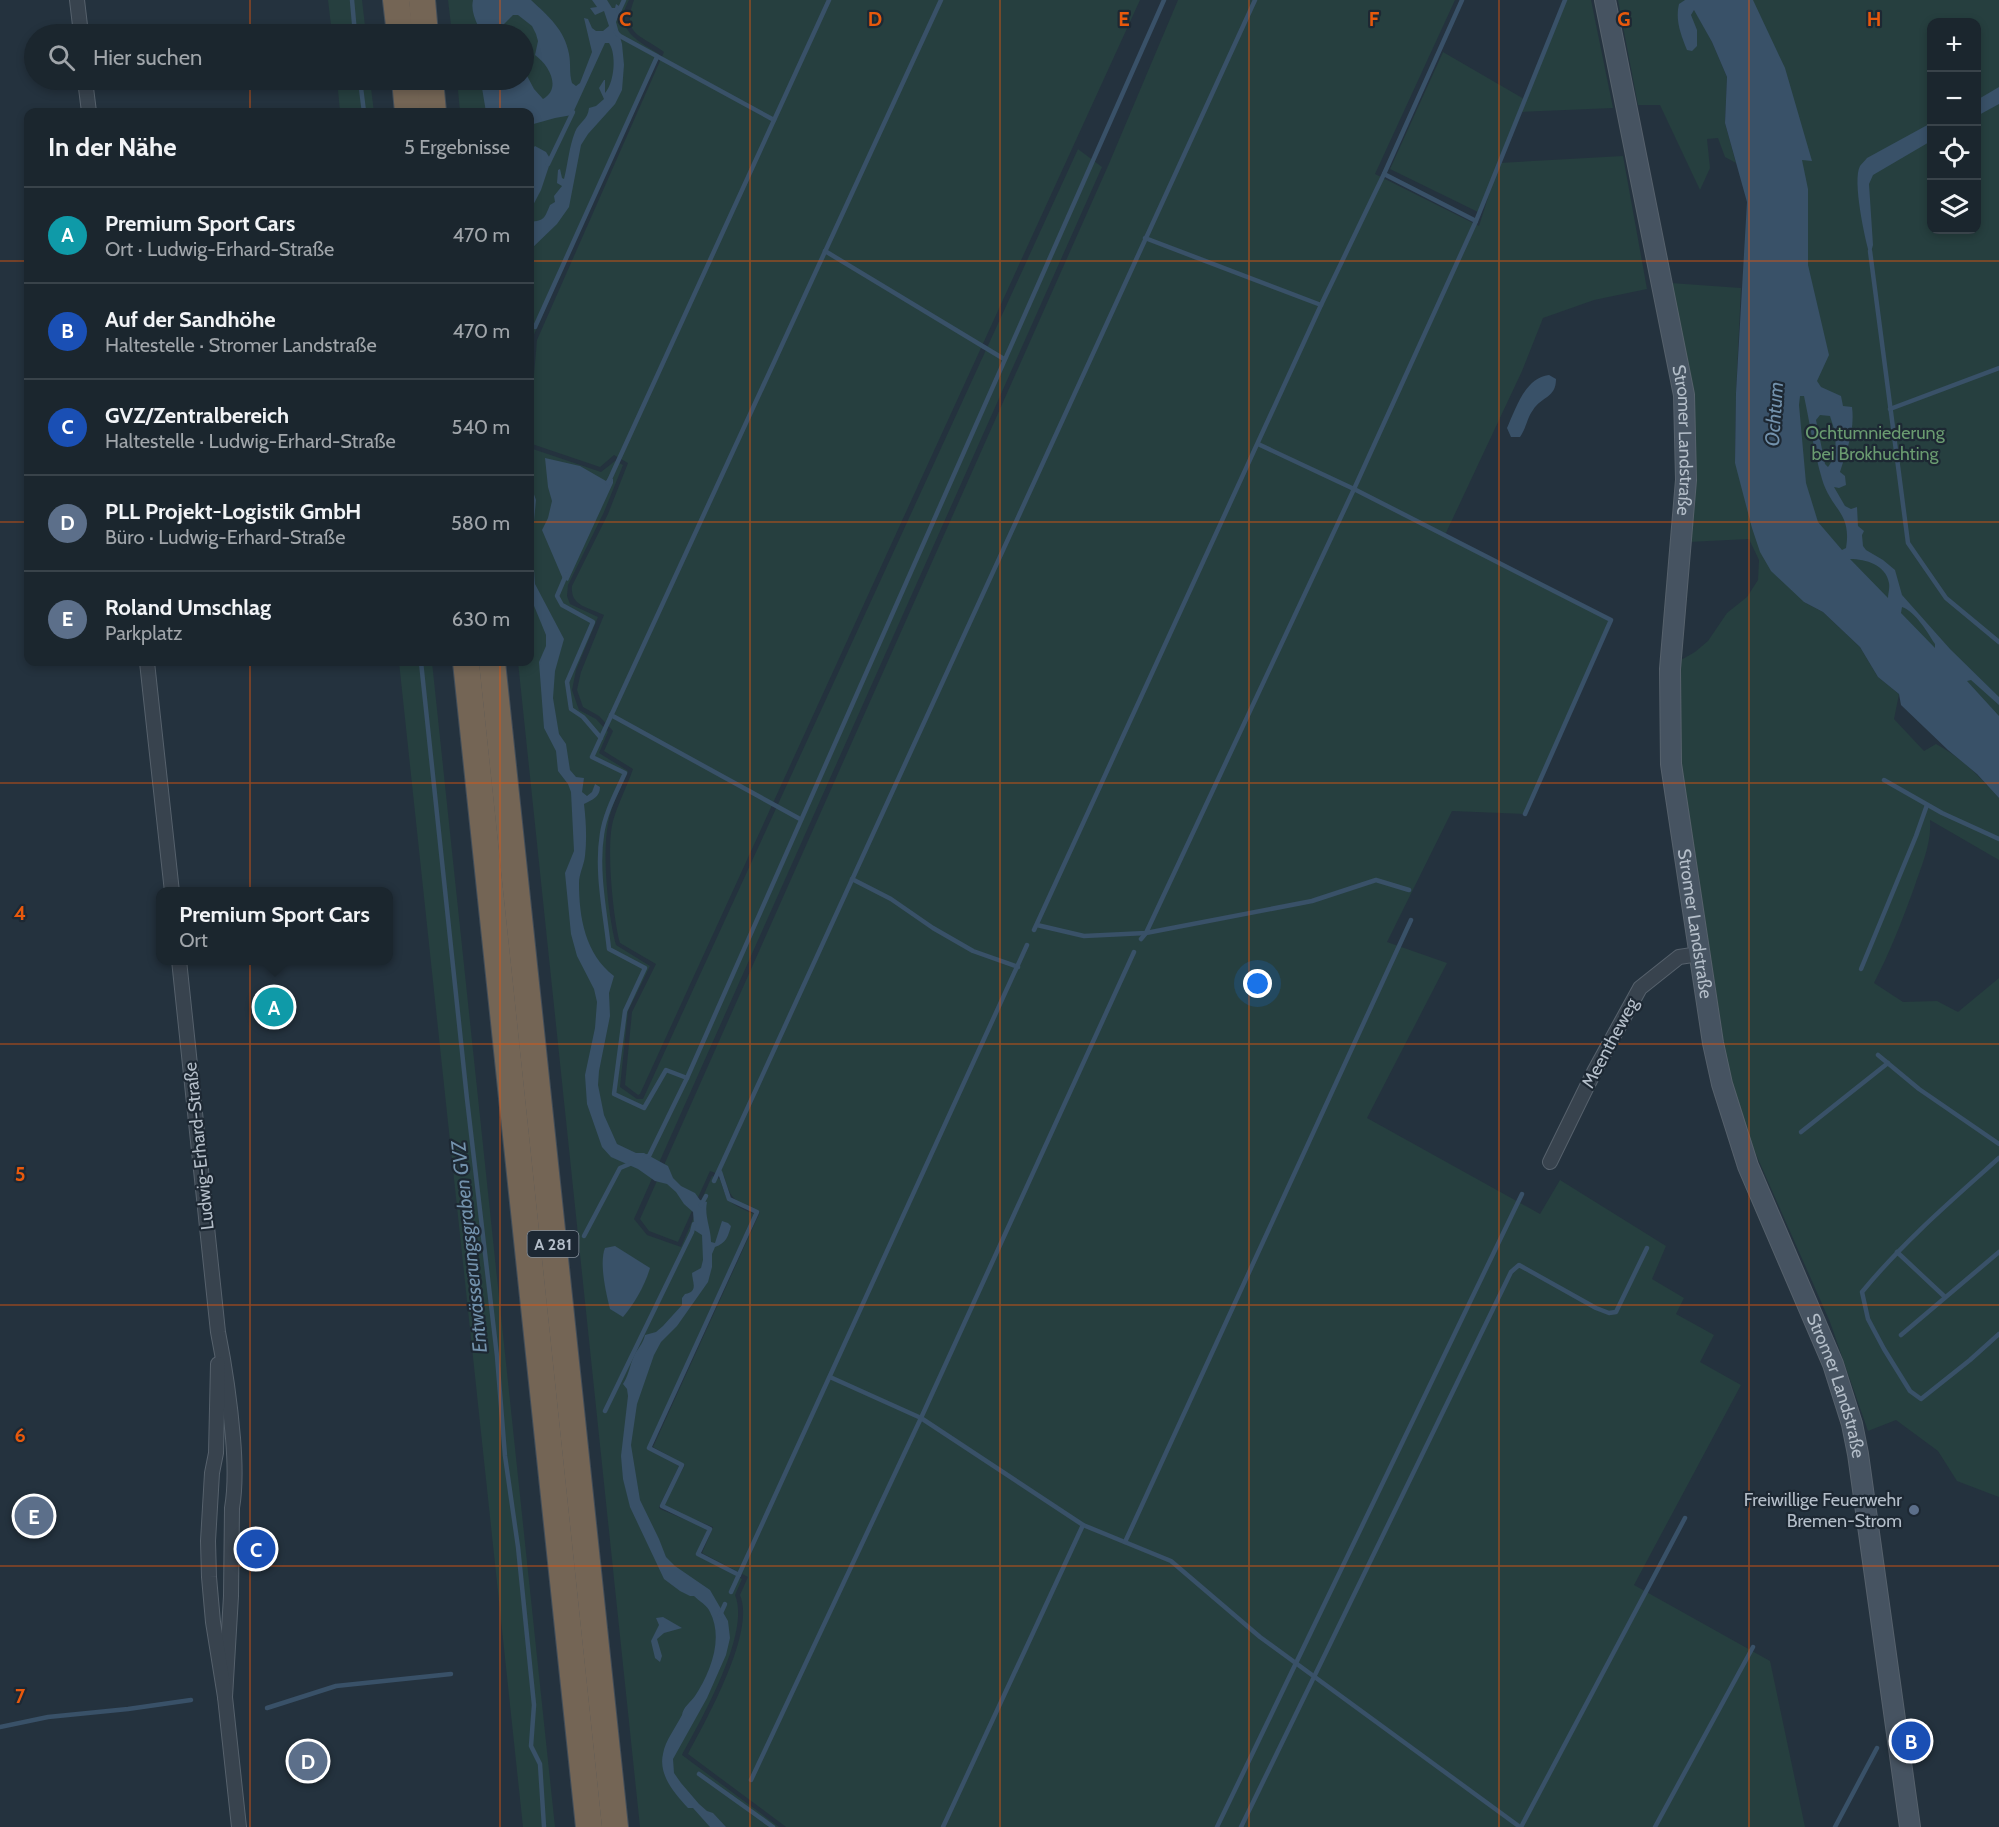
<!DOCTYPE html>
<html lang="de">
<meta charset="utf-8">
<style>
:root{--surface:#1b262e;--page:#28323a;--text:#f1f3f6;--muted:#a0a5aa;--line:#39434a;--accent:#89c0f9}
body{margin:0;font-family:Cabin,sans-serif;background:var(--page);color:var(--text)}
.controls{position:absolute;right:18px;top:18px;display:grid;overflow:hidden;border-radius:12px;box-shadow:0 3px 9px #0003}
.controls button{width:54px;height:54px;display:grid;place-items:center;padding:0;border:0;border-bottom:2px solid var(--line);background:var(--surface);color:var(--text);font:30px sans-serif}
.you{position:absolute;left:1258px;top:984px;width:21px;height:21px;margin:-15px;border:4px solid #fff;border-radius:50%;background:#1a73e8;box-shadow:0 0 0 9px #1a73e833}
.badge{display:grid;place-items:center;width:39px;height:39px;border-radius:50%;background:var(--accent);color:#fff;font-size:20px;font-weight:700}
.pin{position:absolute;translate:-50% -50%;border:3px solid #fff;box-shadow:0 2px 6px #0006}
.popup{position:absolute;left:156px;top:887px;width:237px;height:78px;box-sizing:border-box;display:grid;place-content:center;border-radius:12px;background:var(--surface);filter:drop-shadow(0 2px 4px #0005);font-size:20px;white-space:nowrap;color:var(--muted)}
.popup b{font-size:22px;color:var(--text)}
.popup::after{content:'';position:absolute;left:50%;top:100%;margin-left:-12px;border:12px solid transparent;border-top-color:var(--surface)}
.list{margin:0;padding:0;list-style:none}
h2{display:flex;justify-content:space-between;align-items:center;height:78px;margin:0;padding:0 24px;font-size:26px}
h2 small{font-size:20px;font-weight:400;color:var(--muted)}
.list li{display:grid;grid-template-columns:39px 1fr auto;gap:18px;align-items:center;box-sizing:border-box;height:96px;padding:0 24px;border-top:2px solid var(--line)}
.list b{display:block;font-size:22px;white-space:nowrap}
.list p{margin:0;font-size:20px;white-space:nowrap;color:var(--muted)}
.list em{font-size:20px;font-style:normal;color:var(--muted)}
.icon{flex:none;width:33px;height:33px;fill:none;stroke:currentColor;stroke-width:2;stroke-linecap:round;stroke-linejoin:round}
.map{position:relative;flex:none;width:1999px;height:1827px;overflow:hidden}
.search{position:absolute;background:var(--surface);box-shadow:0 3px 9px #0003;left:24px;top:24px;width:510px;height:66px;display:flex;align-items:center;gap:15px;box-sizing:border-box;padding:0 21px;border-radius:33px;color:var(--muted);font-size:22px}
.panel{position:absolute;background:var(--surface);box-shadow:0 3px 9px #0003;left:24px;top:108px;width:510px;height:558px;border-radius:12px}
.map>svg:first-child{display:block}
.green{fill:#263f3f;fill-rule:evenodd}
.water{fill:#395168;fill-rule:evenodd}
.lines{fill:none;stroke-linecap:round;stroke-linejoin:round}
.stream{stroke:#395168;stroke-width:4.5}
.minor-casing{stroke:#56616c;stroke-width:16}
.secondary-casing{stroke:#56616c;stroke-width:22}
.motorway-casing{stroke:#434e59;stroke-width:28}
.minor{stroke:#38434e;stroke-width:14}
.secondary{stroke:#465361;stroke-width:20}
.motorway{stroke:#746555;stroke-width:26}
.grid{fill:none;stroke:#e8590c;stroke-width:1.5;stroke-opacity:0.55}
.service-dot{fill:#5c6f8a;stroke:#1d2833;stroke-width:2}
.labels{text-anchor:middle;stroke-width:4.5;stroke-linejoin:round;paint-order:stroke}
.shield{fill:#1d2833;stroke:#87919c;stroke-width:1.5}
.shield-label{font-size:16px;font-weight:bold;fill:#b4bec9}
.park-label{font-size:18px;fill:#6a9b70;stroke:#1d2833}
.street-label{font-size:18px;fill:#b4bec9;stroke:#1d2833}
.poi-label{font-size:18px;fill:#b4bec9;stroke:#1d2833;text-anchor:end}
.water-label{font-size:20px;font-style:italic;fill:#7392ad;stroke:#1d2833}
.grid-label{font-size:20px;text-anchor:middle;font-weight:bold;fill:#e8590c;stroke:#1d2833;stroke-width:4.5;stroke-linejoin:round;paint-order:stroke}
</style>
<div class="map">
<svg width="1999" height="1827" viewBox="0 0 1999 1827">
<rect width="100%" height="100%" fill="#24323e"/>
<g class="green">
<path d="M 328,0 L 362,0 L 366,34 L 332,34 Z"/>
<path d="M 448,0 L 629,0 C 627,4 624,10 624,14 C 621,34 645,45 659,54 L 532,339 L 530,382 L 530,112 L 460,112 L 457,80 L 524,80 L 524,34 L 452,34 Z"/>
<path d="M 634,0 L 1140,0 L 640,1094 L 638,1095 L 625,1085 L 632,1012 L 656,964 L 620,943 C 613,918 606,846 613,821 C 618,804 627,786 633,769 L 604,751 L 613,731 L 599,716 L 583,707 L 577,690 L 581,672 L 604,615 C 588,607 570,606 572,586 L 608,514 L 628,463 L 614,455 L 600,467 L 532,444 L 530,421 L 537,340 L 664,52 C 640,34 621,35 634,0 Z"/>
<path d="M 1178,0 L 1455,0 L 1375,174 L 1479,226 L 1499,163 L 1623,156 L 1647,289 L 1594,300 L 1543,318 L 1522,371 L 1445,535 L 1611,620 L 1525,814 L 1452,811 L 1387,942 L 1447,963 L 1367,1118 L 1540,1214 L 1560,1180 L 1666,1246 L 1652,1279 L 1684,1298 L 1676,1314 L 1714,1335 L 1700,1362 L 1741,1385 L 1634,1585 L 1770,1661 L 1805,1827 L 786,1827 L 688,1754 C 706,1720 756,1632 740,1595 L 748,1577 L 702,1553 L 713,1527 L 664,1507 L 663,1505 L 685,1465 L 653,1447 L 760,1212 C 736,1201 731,1202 724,1176 L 710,1171 L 678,1242 L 649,1231 L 640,1219 L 1108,166 Z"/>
<path d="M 1565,0 L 1591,0 L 1613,108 L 1520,112 L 1478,212 L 1390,169 L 1443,52 L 1524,99 Z"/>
<path d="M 1618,0 L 1690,0 L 1691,2 L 1685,0 L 1697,30 L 1691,15 L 1694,9 L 1712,42 L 1727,77 L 1725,123 L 1736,163 L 1725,157 L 1718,138 L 1707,139 L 1710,168 L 1700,190 L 1660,105 L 1638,105 Z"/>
<path d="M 1714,0 L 1999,0 L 1999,762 L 1794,548 L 1764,217 ZM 1932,22 L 1976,22 L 1976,230 L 1932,230 Z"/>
<path d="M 337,80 L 370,80 L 374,112 L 340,112 Z"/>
<path d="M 1078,149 L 1102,167 L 634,1219 L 647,1235 L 681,1247 L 712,1176 L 720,1179 C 727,1204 732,1204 754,1214 L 647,1449 L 679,1466 L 659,1507 L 660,1509 L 708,1529 L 697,1555 L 742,1579 L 735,1595 C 751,1633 701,1720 682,1755 L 779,1827 L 640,1827 L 518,662 L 530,662 L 530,448 L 601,472 L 615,461 L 623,465 L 604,512 L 568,585 L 567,596 L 570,604 L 598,617 L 576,670 L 572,690 L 579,710 L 596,719 L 608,732 L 599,753 L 628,771 C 621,787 611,806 608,824 C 602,855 608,915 616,945 L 650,966 L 628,1011 L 620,1087 L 637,1099 L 643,1099 Z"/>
<path d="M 1671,283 L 1741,288 L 1736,393 L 1735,463 L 1804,602 L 1823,612 L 1860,647 L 1878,677 L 1899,694 L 1894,719 L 1924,751 L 1936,744 C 1961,757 1980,777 1999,798 L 1999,860 L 1930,820 C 1932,843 1921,867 1914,888 C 1902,921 1890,952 1874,983 L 1903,1002 L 1937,1001 L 1958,1012 L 1999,978 L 1999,1497 L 1957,1481 L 1938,1451 L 1896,1420 L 1868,1431 L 1830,1322 L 1751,1143 L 1731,1090 L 1681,761 L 1681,660 L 1695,652 L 1708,641 L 1727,613 L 1747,597 L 1758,580 L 1759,560 L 1749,539 L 1688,542 L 1693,518 L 1696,480 L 1686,361 Z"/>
<path d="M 399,662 L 432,662 L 555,1827 L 523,1827 Z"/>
</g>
<g class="water">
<path d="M 473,0 L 531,0 C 548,16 565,30 569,54 C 571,64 569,73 572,83 L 576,86 L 580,83 L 592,52 L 584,18 L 588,19 L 592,28 L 596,31 L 603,31 L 609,26 L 604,11 L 595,15 L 590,8 L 597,7 L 592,0 L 607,0 L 612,8 L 615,8 L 616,4 L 622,8 L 616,22 L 622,44 L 624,65 L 622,90 L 615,104 L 588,134 L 581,145 L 569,207 L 557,224 L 530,250 L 530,222 C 545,220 544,219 550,205 L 555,202 L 554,196 L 562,186 L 557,183 L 558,170 L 560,169 L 562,178 L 564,179 C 568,163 569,147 575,132 C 579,122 588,120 589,108 L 596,106 L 604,99 L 599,88 L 604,80 L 605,80 L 605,93 C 614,83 617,55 609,43 L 605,43 L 572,115 L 555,118 L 530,125 L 530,112 L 486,112 L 482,88 L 483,80 L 524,80 L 524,70 L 534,89 L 543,99 C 562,88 549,65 535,55 L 538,41 L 536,34 L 532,26 L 518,15 L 513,15 L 495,33 L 478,26 C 474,17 471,9 473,0 Z"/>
<path d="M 1685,0 L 1753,0 L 1785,68 L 1812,161 L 1802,160 L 1808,189 L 1808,265 L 1829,355 L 1817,381 L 1821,387 L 1841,396 L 1843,406 L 1852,407 C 1855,430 1847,450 1840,472 L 1845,476 L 1846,485 L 1839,488 L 1834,487 L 1845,506 L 1851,509 L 1857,507 L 1858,526 L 1864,531 L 1862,535 L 1863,546 L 1866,550 L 1883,560 L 1895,570 L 1902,595 L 1950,649 L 1999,697 L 1999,705 L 1971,680 L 1967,681 L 1999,716 L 1999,798 L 1977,774 L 1948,750 L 1901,705 L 1899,694 L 1878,677 L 1860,647 L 1823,612 L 1804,602 L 1771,571 L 1760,552 L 1752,528 L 1735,463 L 1736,393 L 1747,202 L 1725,123 L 1727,77 L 1712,42 L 1694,10 L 1691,15 L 1697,30 L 1697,46 L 1692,51 L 1687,50 C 1681,35 1675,20 1679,4 ZM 1800,396 L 1804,396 C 1810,424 1814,452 1822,479 C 1831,510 1852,512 1846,548 L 1842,550 L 1818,522 L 1806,483 L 1799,405 ZM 1820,415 L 1830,416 L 1835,432 L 1836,455 L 1828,467 L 1825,464 L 1816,420 ZM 1850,559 C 1866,559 1886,565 1889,583 C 1890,588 1888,594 1888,598 ZM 1902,607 C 1916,612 1927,632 1935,644 L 1935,648 L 1901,613 Z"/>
<path d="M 1999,87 L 1999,104 L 1977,116 L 1977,100 Z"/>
<path d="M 1931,123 L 1931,141 L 1873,175 L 1869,184 L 1873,245 L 1870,256 C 1865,240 1852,180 1860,166 C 1862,163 1865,161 1867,158 Z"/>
<path d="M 535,146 L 546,152 L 551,160 L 541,190 L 530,211 L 530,151 Z"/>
<path d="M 1549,375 L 1556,379 C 1556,398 1542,396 1533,410 C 1527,418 1526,429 1520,437 L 1511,437 L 1507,428 C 1516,408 1525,378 1549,375 Z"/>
<path d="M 545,458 L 580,466 L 606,481 L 609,477 L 613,479 L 613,483 L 568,581 L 563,579 L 542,530 L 548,518 L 552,501 L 548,487 Z"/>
<path d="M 530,483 L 536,500 L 532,542 L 535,584 L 564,639 L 555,671 L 553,698 L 559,734 L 566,744 L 570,770 L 576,777 L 584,778 L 582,792 L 587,796 L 592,792 L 595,784 L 600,787 C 600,797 592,800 584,804 C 586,821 587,839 585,856 C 584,865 579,874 579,883 C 579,917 585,954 614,976 L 609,993 L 610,1016 L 599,1071 L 598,1085 L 604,1115 L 617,1144 L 636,1153 L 644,1153 L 668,1166 L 673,1178 L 681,1186 L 695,1193 L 700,1200 L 707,1202 C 704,1216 711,1228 711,1242 L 715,1243 L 722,1221 L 728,1223 L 731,1226 C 728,1237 726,1243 715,1247 L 712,1254 L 712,1267 L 708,1282 L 677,1326 L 661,1342 L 654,1355 L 637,1404 L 631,1445 L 640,1500 L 659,1539 L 666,1557 L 675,1566 L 710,1590 L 728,1621 L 730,1638 L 726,1655 L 707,1698 L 673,1759 L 674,1773 L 681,1783 L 699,1804 L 707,1811 L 713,1813 L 726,1827 L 710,1827 L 693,1808 L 688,1808 C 675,1794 658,1775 663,1754 C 665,1741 676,1727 682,1715 C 683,1707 690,1703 695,1696 C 710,1673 724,1639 710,1612 C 707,1605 699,1601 694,1596 L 690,1596 L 680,1591 L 664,1579 L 630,1507 L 623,1479 L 621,1456 L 628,1396 L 627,1389 L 623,1384 C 630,1373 630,1362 636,1352 C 640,1346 643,1343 645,1335 L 656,1332 L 663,1326 L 682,1305 L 682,1298 L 685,1294 C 699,1292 692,1281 692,1273 L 701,1268 L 703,1260 L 702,1235 L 691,1228 L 694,1224 L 693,1212 L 684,1204 L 676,1192 L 667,1184 L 655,1181 L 638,1169 L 611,1157 L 602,1147 L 587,1104 L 585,1075 L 595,1028 L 597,1002 L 594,989 L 577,956 L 571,934 L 565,873 L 574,851 L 571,792 L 568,784 L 558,771 L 556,751 L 544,728 L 539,662 L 546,646 L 546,635 L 530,596 Z"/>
<path d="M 615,1246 L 650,1268 C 645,1285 635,1303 623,1317 L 610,1309 C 606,1293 599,1263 605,1248 Z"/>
<path d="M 663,1617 L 682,1628 L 664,1633 L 657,1639 L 662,1656 L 660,1662 L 655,1658 L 651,1641 L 659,1625 L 656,1618 Z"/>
</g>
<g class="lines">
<g class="stream">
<path d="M 352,0 L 355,34"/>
<path d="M 619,11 L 624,0"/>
<path d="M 616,32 L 620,36 L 774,120"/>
<path d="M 360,80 L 364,112"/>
<path d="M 548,164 L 573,112"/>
<path d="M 1384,174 L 1476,221"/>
<path d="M 1145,238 L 1321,305"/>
<path d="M 825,251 L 1004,359"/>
<path d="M 1870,251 L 1908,543 L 1946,598 L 1999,642"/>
<path d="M 535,327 L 657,57"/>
<path d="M 1890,409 L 1999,368"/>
<path d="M 1258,444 L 1354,489 L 1611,620 L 1525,814"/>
<path d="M 608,483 L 829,0"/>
<path d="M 566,575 L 557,596 L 562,605 L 593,622 L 567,682 L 571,709 L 583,717 L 601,738"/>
<path d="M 421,662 L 467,1099 L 497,1356 L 505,1456 L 518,1547 L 534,1705 L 531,1746 L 540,1764 L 544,1827"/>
<path d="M 611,715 L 800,819"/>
<path d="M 1884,780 L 1942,813 L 1999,839"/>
<path d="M 852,879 L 891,899 L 933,928 L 973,951 L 1018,967"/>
<path d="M 1037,925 L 1084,936 L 1146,933 L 1312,901 L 1376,880 L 1409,890"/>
<path d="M 1034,930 L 1321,305 L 1384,174 L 1462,0"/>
<path d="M 1141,939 L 1146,933 L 1354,489 L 1476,221 L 1565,0"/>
<path d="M 1861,969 L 1916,836 L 1927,805"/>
<path d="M 1878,1055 L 1919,1089 L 1999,1144"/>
<path d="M 687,1078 L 666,1070 L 644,1108 L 614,1094 L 625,1011 L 645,968 L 609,949 C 605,912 596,871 602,834 C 605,813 616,793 625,773 L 592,757 L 941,0"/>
<path d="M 1801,1132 L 1888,1063"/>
<path d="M 645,1157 L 649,1156 L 687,1078 L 1164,0"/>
<path d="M 1999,1158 C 1951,1201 1903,1242 1862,1292 L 1868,1319 L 1884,1349 L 1910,1391 L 1921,1399 L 1970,1360 L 1999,1334"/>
<path d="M 720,1172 L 729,1199 L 757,1212 L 649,1448 L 682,1465 L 662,1506 L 710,1529 L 698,1554 L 739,1575"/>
<path d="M 714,1181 L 1255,0"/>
<path d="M 701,1205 L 706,1196"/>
<path d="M 584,1236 L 620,1168 L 632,1163"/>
<path d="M 1897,1252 L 1945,1297"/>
<path d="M 1901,1335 L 1999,1252"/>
<path d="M 830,1377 L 921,1418 L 1083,1525 L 1171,1561 L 1260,1637 L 1520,1827"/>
<path d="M 605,1411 L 692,1232 L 694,1224"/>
<path d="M 1125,1542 L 1411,920"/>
<path d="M 731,1592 L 1027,945"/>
<path d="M 720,1615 L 725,1604"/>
<path d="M 267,1708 L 336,1686 L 451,1674"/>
<path d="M 0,1727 L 48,1717 L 128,1709 L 191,1700"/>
<path d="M 699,1774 L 773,1827"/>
<path d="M 751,1780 L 921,1418 L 1134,952"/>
<path d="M 943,1827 L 1083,1525"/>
<path d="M 1217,1827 L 1522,1194"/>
<path d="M 1241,1827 L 1511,1272 L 1519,1265 L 1596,1308 L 1609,1313 L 1616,1312 L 1647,1248"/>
<path d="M 1521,1827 L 1685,1518"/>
<path d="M 1655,1827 L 1753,1647"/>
<path d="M 1835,1827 L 1877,1748"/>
</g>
<g class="minor-casing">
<g id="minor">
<path d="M 77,0 L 81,34"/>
<path d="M 85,80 L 89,112"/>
<path d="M 147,662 L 172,892"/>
<path d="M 179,960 L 218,1332 C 225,1367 230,1402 233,1438 C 235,1462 236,1485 232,1508 L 231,1596 L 225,1697"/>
<path d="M 1550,1162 L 1595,1070 L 1640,988 L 1679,957 L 1699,954"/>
<path d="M 218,1364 L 216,1453 L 212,1473 L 208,1541 L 209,1577 L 213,1622 L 225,1697 L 239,1827"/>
</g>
</g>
<g class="secondary-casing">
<g id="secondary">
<path id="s1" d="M 1605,0 L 1684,395 L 1686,480 L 1670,669 L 1671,764 L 1713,1043 L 1722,1084 L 1748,1166 L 1833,1364 L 1852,1424 L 1858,1454 L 1910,1827"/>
</g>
</g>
<g class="motorway-casing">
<g id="motorway">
<path d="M 396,0 L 400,34"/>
<path d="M 422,0 L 425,34"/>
<path d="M 405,80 L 408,112"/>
<path d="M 430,80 L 433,112"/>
<path d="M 466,662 L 589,1827"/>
<path d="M 492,662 L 615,1827"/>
</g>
</g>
<use href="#minor" class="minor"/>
<use href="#secondary" class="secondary"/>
<use href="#motorway" class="motorway"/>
</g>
<path class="grid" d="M 250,0 L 250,34M 500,0 L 500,34M 750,0 L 750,1827M 1000,0 L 1000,1827M 1249,0 L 1249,1827M 1499,0 L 1499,1827M 1749,0 L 1749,1827M 250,80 L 250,112M 500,80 L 500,112M 0,261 L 28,261M 530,261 L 1999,261M 0,522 L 28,522M 530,522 L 1999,522M 250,662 L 250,1827M 500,662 L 500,1827M 0,783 L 1999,783M 0,1044 L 1999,1044M 0,1305 L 1999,1305M 0,1566 L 1999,1566"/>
<circle class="service-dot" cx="1914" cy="1510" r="6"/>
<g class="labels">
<rect class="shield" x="527.5" y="1231" width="51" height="26" rx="4.5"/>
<g class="shield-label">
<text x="553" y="1250">A 281</text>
</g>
<g class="park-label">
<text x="1875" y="439">Ochtumniederung<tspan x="1875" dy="21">bei Brokhuchting</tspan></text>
</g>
<g class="street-label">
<text dy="6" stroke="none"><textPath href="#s1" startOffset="448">Stromer Landstraße</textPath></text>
<text dy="6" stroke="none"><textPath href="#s1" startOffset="934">Stromer Landstraße</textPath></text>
<text transform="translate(1610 1043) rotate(-62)" y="6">Meentheweg</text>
<text transform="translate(199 1146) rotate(-96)" y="6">Ludwig-Erhard-Straße</text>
<text dy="6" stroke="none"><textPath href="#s1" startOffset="1420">Stromer Landstraße</textPath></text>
</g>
<g class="poi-label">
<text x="1902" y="1506">Freiwillige Feuerwehr<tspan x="1902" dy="21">Bremen-Strom</tspan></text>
</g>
<g class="water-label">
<text transform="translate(1774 414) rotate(-86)" y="7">Ochtum</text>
<text transform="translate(469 1247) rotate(-96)" y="7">Entwässerungsgraben GVZ</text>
</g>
</g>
<g class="grid-label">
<text x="625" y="26">C</text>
<text x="875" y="26">D</text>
<text x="1124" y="26">E</text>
<text x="1374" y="26">F</text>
<text x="1624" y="26">G</text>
<text x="1874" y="26">H</text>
<text x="20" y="920">4</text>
<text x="20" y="1181">5</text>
<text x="20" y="1442">6</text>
<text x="20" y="1703">7</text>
</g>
</svg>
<div class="controls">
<button>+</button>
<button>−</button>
<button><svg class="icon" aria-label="locate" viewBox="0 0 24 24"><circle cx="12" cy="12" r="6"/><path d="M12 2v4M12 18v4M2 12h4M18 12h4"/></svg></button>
<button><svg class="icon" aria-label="layers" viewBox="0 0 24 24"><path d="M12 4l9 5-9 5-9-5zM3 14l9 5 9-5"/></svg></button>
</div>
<div class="you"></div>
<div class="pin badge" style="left:274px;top:1007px;background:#0f9aa8">A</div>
<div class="popup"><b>Premium Sport Cars</b>Ort</div>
<div class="pin badge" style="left:1911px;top:1741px;background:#1a4fb4">B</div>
<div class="pin badge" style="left:256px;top:1549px;background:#1a4fb4">C</div>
<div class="pin badge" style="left:308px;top:1761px;background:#5c6f8a">D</div>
<div class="pin badge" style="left:34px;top:1516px;background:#5c6f8a">E</div>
<div class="search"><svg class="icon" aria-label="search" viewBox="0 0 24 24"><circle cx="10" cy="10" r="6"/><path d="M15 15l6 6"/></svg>Hier suchen</div>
<section class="panel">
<h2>In der Nähe<small>5 Ergebnisse</small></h2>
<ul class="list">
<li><span class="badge" style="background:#0f9aa8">A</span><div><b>Premium Sport Cars</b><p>Ort · Ludwig-Erhard-Straße</p></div><em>470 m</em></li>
<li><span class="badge" style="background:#1a4fb4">B</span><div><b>Auf der Sandhöhe</b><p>Haltestelle · Stromer Landstraße</p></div><em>470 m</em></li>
<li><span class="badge" style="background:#1a4fb4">C</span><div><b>GVZ/Zentralbereich</b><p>Haltestelle · Ludwig-Erhard-Straße</p></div><em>540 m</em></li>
<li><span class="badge" style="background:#5c6f8a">D</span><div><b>PLL Projekt-Logistik GmbH</b><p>Büro · Ludwig-Erhard-Straße</p></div><em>580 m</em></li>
<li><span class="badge" style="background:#5c6f8a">E</span><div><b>Roland Umschlag</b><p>Parkplatz</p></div><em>630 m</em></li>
</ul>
</section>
</div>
